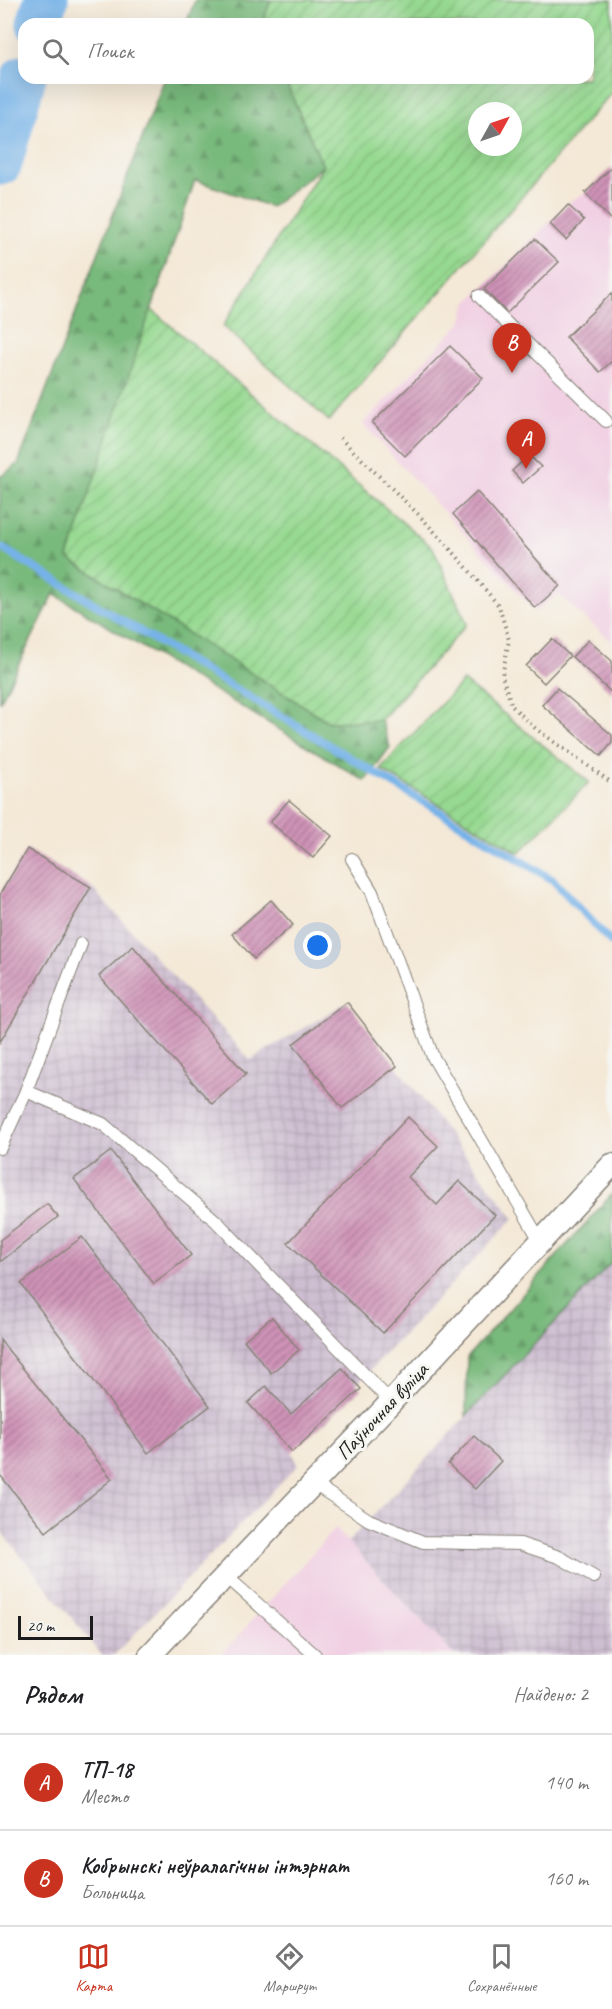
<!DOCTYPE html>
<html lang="ru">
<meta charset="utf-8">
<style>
:root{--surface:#fff;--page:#f6f6f6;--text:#202124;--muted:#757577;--line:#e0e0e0;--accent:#c8321e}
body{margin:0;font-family:Caveat,sans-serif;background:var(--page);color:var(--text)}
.compass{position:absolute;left:468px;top:102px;width:54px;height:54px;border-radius:50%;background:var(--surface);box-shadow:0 6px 24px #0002;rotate:50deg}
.scale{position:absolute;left:18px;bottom:15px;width:75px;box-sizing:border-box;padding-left:6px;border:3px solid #1c1c1c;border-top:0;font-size:16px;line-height:21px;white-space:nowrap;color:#1c1c1c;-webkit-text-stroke:4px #f6f6f2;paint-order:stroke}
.you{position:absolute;left:318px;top:946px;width:21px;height:21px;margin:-15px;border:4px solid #fff;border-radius:50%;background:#1a73e8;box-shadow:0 0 0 9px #1a73e833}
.badge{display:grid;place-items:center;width:39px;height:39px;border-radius:50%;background:var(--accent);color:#fff;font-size:20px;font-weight:700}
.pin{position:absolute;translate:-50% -50px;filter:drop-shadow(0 2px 3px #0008)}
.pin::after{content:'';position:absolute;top:32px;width:21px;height:18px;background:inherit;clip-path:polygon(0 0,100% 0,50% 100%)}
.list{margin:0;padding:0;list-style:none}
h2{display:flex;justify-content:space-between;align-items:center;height:78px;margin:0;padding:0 24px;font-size:26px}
h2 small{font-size:20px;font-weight:400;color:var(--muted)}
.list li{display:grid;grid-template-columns:39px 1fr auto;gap:18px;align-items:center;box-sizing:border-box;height:96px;padding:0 24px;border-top:2px solid var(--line)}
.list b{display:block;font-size:22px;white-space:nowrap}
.list p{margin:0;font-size:20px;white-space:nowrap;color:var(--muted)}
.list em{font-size:20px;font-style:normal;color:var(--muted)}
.icon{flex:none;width:33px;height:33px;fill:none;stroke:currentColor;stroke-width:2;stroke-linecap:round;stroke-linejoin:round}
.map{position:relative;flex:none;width:612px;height:1655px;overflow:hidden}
.search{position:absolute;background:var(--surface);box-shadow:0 6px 24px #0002;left:18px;right:18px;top:18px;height:66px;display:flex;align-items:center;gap:15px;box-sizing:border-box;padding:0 21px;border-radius:18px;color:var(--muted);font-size:22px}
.sheet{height:270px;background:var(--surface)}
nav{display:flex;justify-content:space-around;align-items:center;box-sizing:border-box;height:84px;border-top:2px solid var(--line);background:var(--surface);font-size:16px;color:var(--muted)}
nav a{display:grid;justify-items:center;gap:3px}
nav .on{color:var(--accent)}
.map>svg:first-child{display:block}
.built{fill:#f1d0e3}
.industrial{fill:url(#industrial-grid)}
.forest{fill:url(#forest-firs);stroke:#4a6a4c;stroke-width:1.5}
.garden{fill:url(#garden-furrows);stroke:#597a56;stroke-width:1.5;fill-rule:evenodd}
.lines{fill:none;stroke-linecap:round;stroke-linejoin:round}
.stream{stroke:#76b2e8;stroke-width:8}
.river{stroke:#76b2e8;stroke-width:45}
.building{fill:url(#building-hatch)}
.lane-casing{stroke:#888279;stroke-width:14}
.street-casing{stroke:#888279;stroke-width:25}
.path{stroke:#888279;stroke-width:4;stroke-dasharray:1.5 4.5;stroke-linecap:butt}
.lane{stroke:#fff;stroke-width:12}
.street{stroke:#fff;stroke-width:22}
.labels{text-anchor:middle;stroke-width:6;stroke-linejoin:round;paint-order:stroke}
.street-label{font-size:21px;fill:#1c1c1c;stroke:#f6f6f2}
</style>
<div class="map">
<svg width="612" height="1655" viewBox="0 0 612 1655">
<defs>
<pattern id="industrial-grid" width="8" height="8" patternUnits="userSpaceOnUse" patternTransform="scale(1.5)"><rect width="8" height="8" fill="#cebed1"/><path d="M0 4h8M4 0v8" fill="none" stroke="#b0a3b3"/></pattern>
<pattern id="forest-firs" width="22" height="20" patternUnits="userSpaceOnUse" patternTransform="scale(1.5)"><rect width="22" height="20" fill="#78b97b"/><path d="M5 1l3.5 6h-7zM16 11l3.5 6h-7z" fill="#679e6a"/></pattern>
<pattern id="garden-furrows" width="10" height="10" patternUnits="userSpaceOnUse" patternTransform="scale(1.5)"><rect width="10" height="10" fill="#96d991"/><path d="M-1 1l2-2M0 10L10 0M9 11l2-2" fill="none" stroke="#81ba7c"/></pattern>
<pattern id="building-hatch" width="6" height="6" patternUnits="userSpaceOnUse" patternTransform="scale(1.5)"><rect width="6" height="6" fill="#cf93b7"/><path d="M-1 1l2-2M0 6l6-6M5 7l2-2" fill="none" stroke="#a77794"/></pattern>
</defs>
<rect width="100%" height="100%" fill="#f6f6f2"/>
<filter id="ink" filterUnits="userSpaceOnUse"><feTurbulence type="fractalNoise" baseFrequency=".0167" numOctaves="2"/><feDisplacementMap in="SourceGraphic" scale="12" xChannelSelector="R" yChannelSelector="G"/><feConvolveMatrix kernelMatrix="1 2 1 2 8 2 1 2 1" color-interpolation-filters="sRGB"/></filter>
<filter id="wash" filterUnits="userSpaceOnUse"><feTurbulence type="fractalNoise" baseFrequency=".008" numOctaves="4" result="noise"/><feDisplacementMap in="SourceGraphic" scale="24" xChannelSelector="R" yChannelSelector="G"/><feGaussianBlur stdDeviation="1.35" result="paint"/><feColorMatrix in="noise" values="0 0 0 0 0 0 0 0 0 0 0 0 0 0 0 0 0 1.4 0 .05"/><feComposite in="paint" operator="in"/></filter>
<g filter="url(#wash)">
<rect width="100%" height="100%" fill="#f4e8d6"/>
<g class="built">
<path d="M 612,167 L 612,642 L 558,594 L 536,612 L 363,424 L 461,323 L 467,303 L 572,200 L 585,193 Z"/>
<path d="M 335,1528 L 454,1655 L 221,1655 Z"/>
</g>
<g class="industrial">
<path d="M 27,849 L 91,887 L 250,1060 L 347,1002 L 514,1218 L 357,1384 L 361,1389 L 292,1452 L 298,1465 L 114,1655 L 102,1655 L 0,1530 L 0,894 Z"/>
<path d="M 612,1262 L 612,1655 L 454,1655 L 348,1542 Z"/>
</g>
<g class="forest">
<path d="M 195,0 L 271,0 L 262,24 L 186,24 Z"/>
<path d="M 165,78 L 284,78 L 323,166 L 271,207 L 195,180 L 68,558 L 329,722 L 381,720 L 390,747 L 365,781 L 54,594 L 0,702 L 0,477 L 18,464 Z"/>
<path d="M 612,1194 L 612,1262 L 466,1416 L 467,1357 Z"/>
</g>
<g class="garden">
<path d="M 271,0 L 612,0 L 612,92 L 329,421 L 223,326 L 323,166 L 284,78 L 588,78 L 588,24 L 262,24 ZM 477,111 L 513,111 L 513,147 L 477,147 Z"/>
<path d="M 151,309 L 433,548 L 467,624 L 381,720 L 329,722 L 68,558 Z"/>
<path d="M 463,681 L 589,782 L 519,853 L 380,769 Z"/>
</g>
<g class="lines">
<path class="stream" d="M 0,547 L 553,880 L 612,943"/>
<g class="river">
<path d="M 39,24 L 46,0"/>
<path d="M 0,163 L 24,77"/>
</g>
</g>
<g id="blocks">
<g class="building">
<path d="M 612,167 L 612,221 L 585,193 Z"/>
<path d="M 568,205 L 584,220 L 566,240 L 550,224 Z"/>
<path d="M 535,239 L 559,262 L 507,313 L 484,289 Z"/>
<path d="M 612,293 L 612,361 L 600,372 L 566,337 Z"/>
<path d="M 450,346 L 483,378 L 405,456 L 372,423 Z"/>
<path d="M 529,455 L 541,467 L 523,483 L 512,471 Z"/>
<path d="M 477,492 L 560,586 L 535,608 L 453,514 Z"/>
<path d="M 552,639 L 570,656 L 544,683 L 526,666 Z"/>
<path d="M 588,640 L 612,661 L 612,693 L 572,657 Z"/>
<path d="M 557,688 L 612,735 L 612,743 L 601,756 L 542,705 Z"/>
<path d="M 289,800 L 332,836 L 313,858 L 270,822 Z"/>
<path d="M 27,849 L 91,887 L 0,1042 L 0,894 Z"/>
<path d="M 271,900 L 293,925 L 254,959 L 232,934 Z"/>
<path d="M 133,946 L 246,1074 L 212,1104 L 99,976 Z"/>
<path d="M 347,1002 L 397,1066 L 342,1108 L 293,1044 Z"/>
<path d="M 408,1117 L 438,1146 L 408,1177 L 437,1205 L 459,1181 L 495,1215 L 383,1333 L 288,1243 Z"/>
<path d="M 111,1151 L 191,1255 L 154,1284 L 74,1179 Z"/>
<path d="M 47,1204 L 58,1217 L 0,1262 L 0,1240 Z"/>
<path d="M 82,1237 L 210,1406 L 148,1453 L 21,1284 Z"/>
<path d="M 272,1317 L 299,1350 L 271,1373 L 244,1340 Z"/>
<path d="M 0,1340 L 112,1479 L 46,1532 L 0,1475 Z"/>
<path d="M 342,1368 L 361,1389 L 292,1452 L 248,1403 L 266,1386 L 291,1414 Z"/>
<path d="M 474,1436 L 501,1461 L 475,1489 L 448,1464 Z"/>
</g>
</g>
</g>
<g filter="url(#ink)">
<use href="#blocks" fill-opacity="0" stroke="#888279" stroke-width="1.5"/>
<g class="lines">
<g class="lane-casing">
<g id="lane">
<path d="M 479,296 L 606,421"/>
<path d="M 352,859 L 372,892 L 433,1057 L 541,1242"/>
<path d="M 26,1091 L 81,944"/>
<path d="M 0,1148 L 26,1091 L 103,1124 L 216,1221 L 391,1402"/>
<path d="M 314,1484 L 369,1520 L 423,1542 L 520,1544 L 559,1557 L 594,1577"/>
<path d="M 226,1576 L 315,1655"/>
</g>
</g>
<g class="street-casing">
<path id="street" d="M 150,1655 L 391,1402 L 612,1165"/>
</g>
<path class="path" d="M 340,438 L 418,514 L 456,555 L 499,606 L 509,640 L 502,676 L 512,706 L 536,729 L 612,783"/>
<use href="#lane" class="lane"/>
<use href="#street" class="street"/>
</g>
</g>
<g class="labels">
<g class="street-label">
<text transform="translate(382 1411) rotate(-47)" y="7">Паўночная вуліца</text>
</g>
</g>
</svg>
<svg class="compass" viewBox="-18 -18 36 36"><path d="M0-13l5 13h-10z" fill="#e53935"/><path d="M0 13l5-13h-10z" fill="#757577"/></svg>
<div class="scale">20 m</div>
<div class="you"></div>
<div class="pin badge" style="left:526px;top:469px">A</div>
<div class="pin badge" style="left:512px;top:373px">B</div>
<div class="search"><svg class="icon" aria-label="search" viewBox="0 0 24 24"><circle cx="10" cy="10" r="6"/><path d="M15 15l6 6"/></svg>Поиск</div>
</div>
<section class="sheet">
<h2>Рядом<small>Найдено: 2</small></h2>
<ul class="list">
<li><span class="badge">A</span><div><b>ТП-18</b><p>Место</p></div><em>140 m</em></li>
<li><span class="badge">B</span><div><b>Кобрынскі неўралагічны інтэрнат</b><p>Больница</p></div><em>160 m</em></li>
</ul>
</section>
<nav>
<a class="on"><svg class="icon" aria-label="map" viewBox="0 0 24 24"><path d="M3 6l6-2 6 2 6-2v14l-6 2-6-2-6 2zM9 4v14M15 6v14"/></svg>Карта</a>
<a><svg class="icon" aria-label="directions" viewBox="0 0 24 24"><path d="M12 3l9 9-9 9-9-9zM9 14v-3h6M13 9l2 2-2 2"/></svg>Маршрут</a>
<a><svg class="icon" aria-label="saved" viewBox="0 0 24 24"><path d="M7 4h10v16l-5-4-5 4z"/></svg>Сохранённые</a>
</nav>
